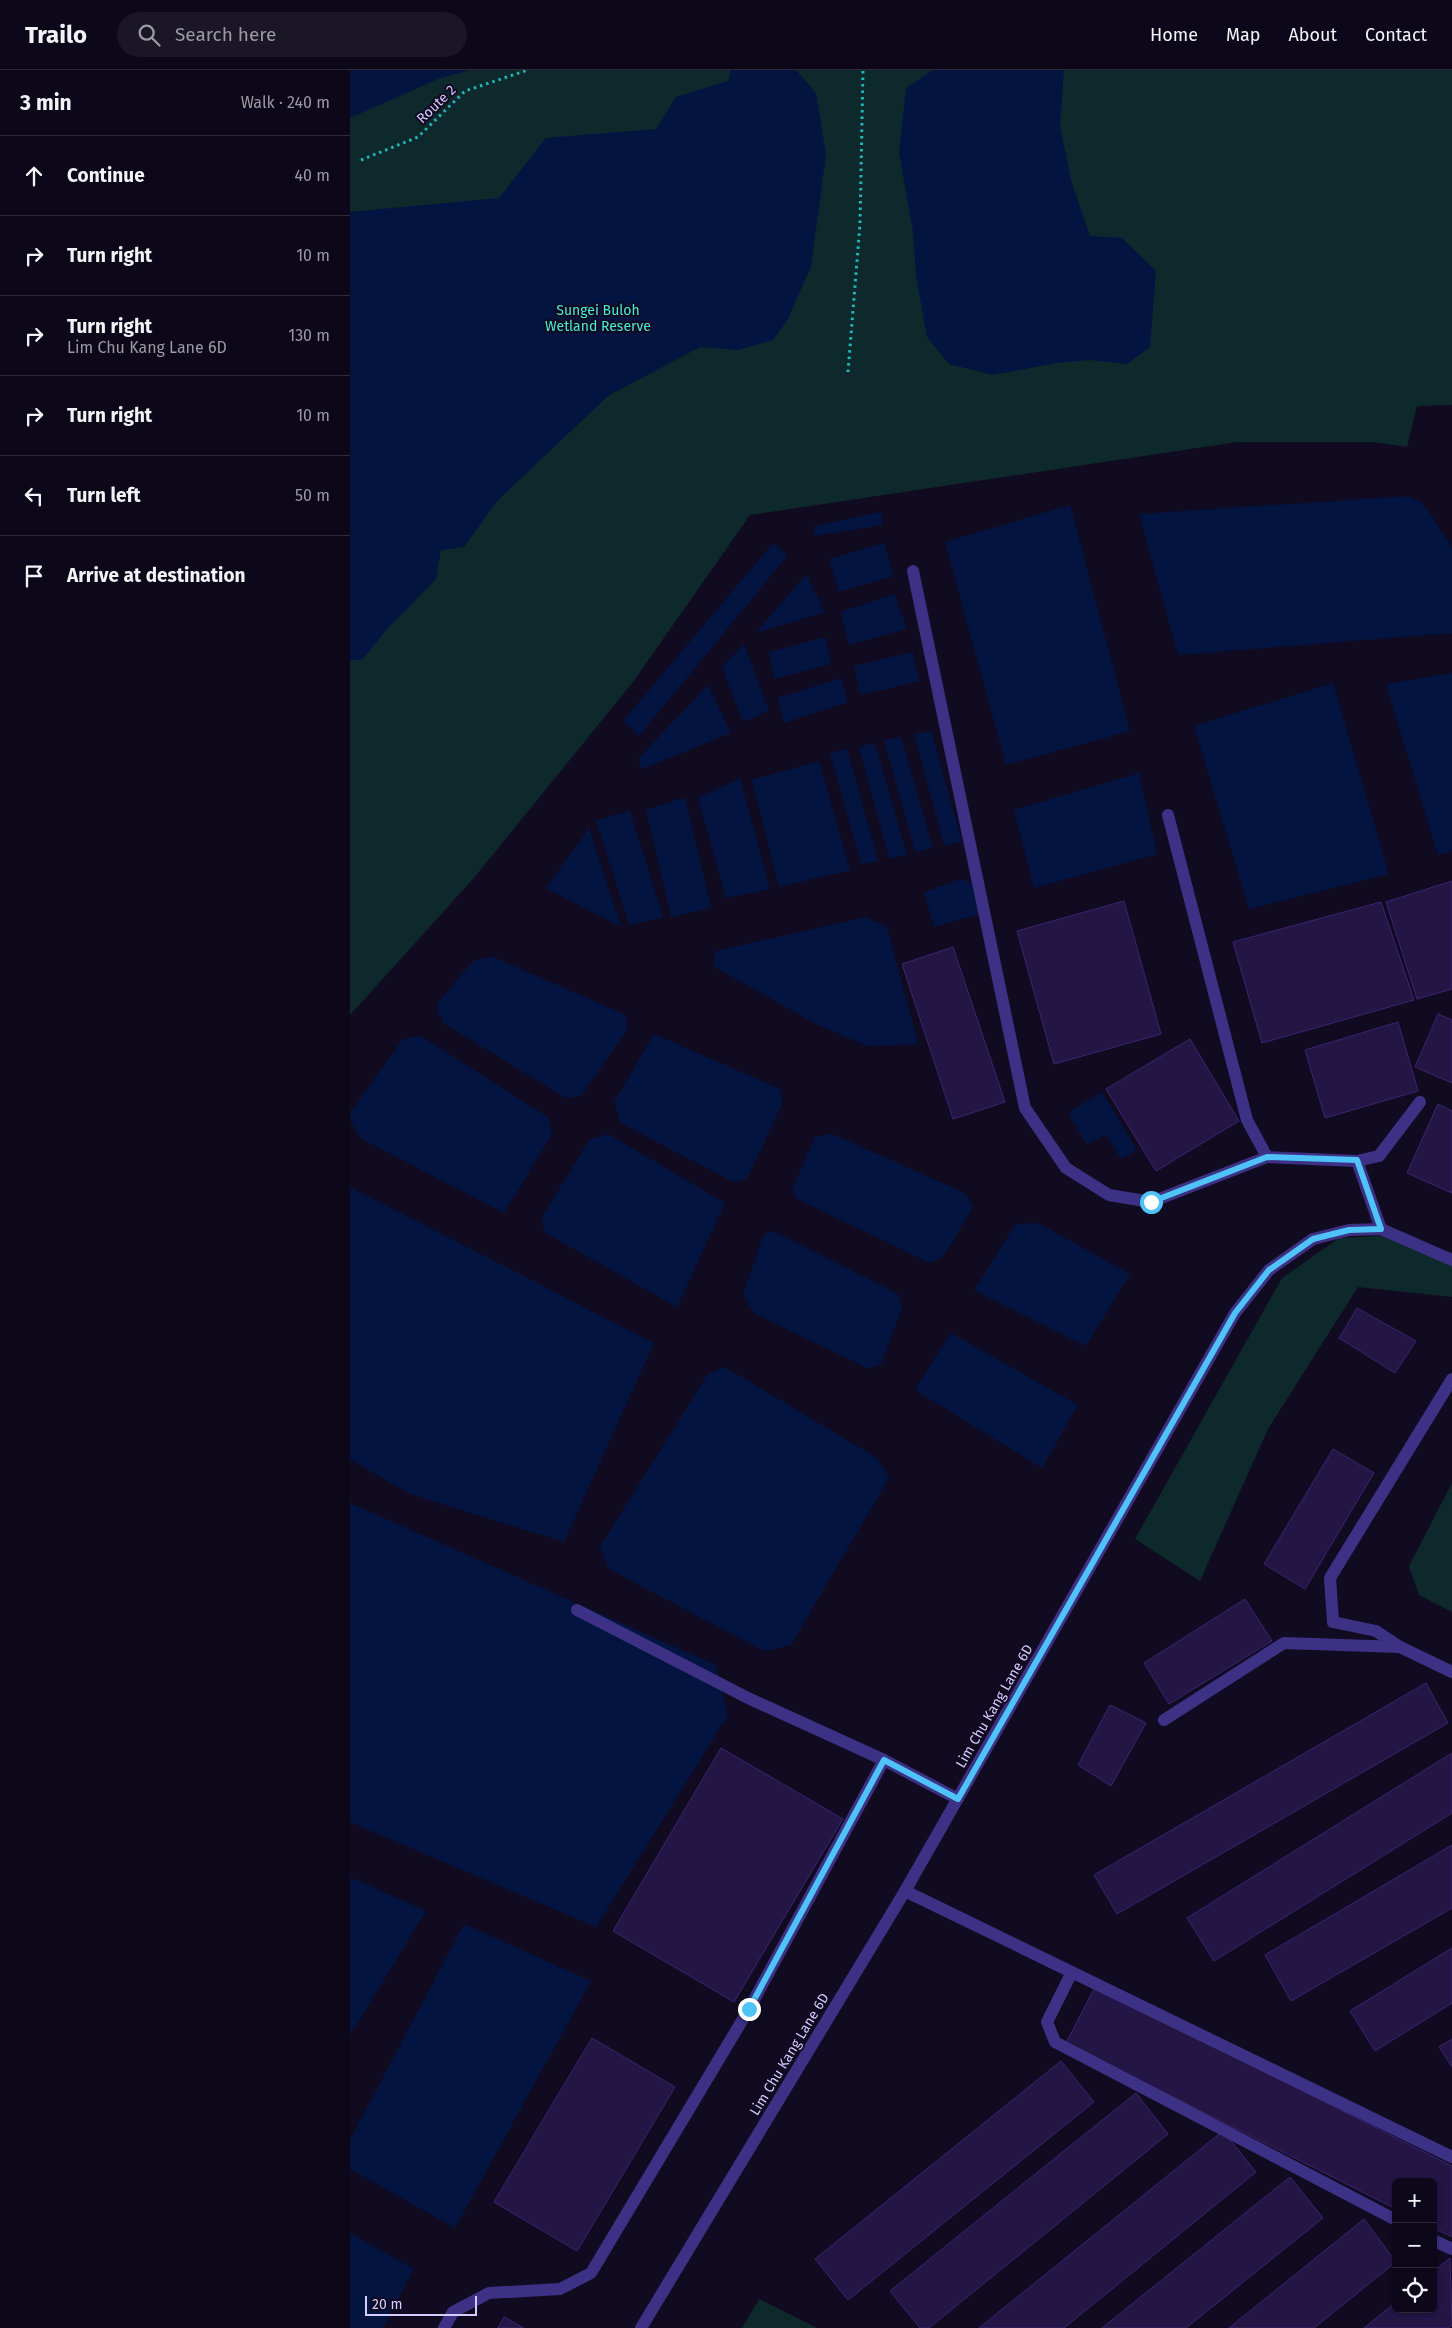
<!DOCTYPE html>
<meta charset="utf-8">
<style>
:root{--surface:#0d0819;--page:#1b1626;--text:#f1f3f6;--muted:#9a9aa2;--line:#2d2938}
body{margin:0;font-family:"Fira Sans",sans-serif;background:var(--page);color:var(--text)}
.controls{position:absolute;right:15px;bottom:15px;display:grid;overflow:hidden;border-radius:8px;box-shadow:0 1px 4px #0004}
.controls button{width:45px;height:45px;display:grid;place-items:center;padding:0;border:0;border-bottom:1px solid var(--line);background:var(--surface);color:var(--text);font:25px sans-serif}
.scale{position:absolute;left:15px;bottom:12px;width:112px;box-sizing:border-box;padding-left:5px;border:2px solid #d6cbff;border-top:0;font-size:14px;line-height:18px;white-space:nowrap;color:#d6cbff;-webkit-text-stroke:4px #110b21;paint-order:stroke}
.stop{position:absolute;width:15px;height:15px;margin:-11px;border:4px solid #4fc3f7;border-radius:50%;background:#fff}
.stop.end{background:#4fc3f7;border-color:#fff;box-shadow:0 1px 5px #0008}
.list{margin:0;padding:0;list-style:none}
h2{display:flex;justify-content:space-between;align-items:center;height:65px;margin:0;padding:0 20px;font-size:21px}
h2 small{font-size:16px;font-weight:400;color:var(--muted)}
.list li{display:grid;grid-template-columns:32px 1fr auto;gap:15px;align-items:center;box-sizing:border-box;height:80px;padding:0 20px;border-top:1px solid var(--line)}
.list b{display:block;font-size:19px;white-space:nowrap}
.list p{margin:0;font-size:16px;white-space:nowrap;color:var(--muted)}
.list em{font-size:16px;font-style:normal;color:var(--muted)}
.icon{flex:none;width:28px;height:28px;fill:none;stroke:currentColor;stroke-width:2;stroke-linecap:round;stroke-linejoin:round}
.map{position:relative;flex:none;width:1102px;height:2258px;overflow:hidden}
header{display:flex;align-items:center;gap:30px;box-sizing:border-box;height:70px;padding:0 25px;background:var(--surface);border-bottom:1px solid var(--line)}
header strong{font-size:24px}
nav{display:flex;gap:28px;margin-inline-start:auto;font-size:18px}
.search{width:350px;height:45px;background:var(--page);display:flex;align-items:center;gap:12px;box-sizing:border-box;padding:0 18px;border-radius:28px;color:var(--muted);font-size:19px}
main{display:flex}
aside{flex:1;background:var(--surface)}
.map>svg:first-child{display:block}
.green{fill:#0d292c}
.water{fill:#041440}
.building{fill:#231544;stroke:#3c2472}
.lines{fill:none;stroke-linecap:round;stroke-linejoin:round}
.path{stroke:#21b6bc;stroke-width:3;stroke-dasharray:2.5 4;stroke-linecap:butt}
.minor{stroke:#3d3185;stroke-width:12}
.route{stroke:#4fc3f7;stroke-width:6}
.labels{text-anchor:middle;stroke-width:4;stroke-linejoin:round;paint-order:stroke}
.street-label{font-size:14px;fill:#d6cbff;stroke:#110b21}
.park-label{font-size:14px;fill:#4bebd3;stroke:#110b21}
</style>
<header>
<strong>Trailo</strong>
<div class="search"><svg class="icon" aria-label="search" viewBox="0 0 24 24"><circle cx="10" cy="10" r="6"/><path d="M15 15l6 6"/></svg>Search here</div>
<nav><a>Home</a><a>Map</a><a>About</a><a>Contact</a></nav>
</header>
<main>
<aside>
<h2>3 min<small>Walk · 240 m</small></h2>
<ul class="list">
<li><svg class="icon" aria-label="ahead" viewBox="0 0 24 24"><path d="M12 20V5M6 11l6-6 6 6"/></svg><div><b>Continue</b></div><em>40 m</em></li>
<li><svg class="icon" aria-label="right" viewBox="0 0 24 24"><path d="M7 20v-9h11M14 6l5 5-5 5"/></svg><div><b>Turn right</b></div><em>10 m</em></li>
<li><svg class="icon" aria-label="right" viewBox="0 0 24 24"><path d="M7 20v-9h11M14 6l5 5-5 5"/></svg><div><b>Turn right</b><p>Lim Chu Kang Lane 6D</p></div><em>130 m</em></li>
<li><svg class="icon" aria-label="right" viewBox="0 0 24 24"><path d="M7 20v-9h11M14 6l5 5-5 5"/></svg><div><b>Turn right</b></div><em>10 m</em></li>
<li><svg class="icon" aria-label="left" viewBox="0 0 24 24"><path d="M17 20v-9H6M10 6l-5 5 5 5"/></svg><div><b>Turn left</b></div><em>50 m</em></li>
<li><svg class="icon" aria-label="arrive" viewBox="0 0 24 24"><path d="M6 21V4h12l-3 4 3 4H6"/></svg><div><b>Arrive at destination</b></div></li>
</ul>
</aside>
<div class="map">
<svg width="1102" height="2258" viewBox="0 0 1102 2258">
<rect width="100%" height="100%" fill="#110b21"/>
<g class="green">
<path d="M 0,0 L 1102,0 L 1102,335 L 1067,336 L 1057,377 L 1023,372 L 887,372 L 400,445 L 283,612 L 123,809 L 0,945 Z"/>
<path d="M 1045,1165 L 1102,1191 L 1102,1227 L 1008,1217 L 918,1359 L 850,1511 L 785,1469 L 932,1208 L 989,1168 Z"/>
<path d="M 1102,1413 L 1102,1542 L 1069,1525 L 1059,1496 Z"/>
<path d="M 409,2229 L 467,2258 L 392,2258 Z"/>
</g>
<g class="water">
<path d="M 0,0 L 120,0 L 88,9 L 0,48 Z"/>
<path d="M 381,0 L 446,0 L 466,23 L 476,85 L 461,196 L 438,249 L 423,270 L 388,280 L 350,277 L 258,326 L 148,430 L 114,477 L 91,480 L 86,509 L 37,559 L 12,590 L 0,590 L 0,142 L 149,128 L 196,68 L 306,59 L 326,27 L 378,11 Z"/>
<path d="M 583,0 L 714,0 L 710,56 L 721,110 L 740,166 L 772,168 L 806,201 L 800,277 L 777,294 L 739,290 L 707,293 L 643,305 L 599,294 L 577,267 L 566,206 L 563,162 L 549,83 L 556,18 Z"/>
<path d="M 1058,426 L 1073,433 L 1102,478 L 1102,563 L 828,585 L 789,444 Z"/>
<path d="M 720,435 L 780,661 L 656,695 L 595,472 Z"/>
<path d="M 531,442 L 533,455 L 464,466 L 464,456 Z"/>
<path d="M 423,473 L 438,485 L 289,666 L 273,651 Z"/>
<path d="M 534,473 L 543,506 L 489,522 L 479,489 Z"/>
<path d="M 456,504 L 475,542 L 406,563 Z"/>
<path d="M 544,524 L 557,559 L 499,575 L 491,542 Z"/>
<path d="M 475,567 L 481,594 L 424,609 L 419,582 Z"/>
<path d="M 394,574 L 419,641 L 393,652 L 372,597 Z"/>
<path d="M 562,582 L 570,611 L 510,625 L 504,596 Z"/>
<path d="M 1102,603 L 1102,781 L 1088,785 L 1036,614 Z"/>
<path d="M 491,608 L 498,632 L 434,653 L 428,628 Z"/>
<path d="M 983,613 L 1039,804 L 899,839 L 844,656 Z"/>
<path d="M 358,615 L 381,663 L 292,699 L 288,689 Z"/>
<path d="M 581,661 L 612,772 L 594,775 L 564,664 Z"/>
<path d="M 551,667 L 583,778 L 565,782 L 534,670 Z"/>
<path d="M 525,673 L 557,785 L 539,788 L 509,677 Z"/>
<path d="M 497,679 L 528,791 L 511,794 L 480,683 Z"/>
<path d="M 469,691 L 500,800 L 429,817 L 402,710 Z"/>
<path d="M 789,703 L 807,784 L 684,818 L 664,740 Z"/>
<path d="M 390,708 L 420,819 L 376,828 L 348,728 Z"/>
<path d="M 335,727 L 361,838 L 321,847 L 296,740 Z"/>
<path d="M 280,741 L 313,847 L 279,855 L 246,750 Z"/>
<path d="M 239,758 L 271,857 L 196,818 Z"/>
<path d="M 612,809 L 622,813 L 629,844 L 584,857 L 574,822 Z"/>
<path d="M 516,847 L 537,857 L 568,974 L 518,976 L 468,955 L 363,896 L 366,881 Z"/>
<path d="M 143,887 L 276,945 L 277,960 L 231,1026 L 216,1028 L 93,953 L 86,935 L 124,890 Z"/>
<path d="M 304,964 L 430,1019 L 433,1032 L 397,1109 L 383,1112 L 271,1053 L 264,1032 Z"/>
<path d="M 71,966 L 199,1048 L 202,1064 L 154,1143 L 10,1068 L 0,1049 L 0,1043 L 53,969 Z"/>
<path d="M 752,1022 L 787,1080 L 771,1089 L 756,1064 L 737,1075 L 718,1043 Z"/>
<path d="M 258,1064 L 375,1133 L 327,1237 L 194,1162 L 192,1147 L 240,1069 Z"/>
<path d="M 482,1064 L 615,1123 L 623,1137 L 593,1187 L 580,1193 L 447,1129 L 442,1120 L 465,1067 Z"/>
<path d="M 0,1117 L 304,1273 L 214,1472 L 60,1424 L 0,1389 Z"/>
<path d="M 688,1153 L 780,1204 L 736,1276 L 624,1220 L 666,1154 Z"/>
<path d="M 423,1161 L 548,1224 L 552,1238 L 531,1294 L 519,1299 L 404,1243 L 393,1225 L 414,1164 Z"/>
<path d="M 601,1263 L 728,1335 L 692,1398 L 565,1320 Z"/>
<path d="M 375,1297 L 527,1388 L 539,1408 L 441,1575 L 414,1581 L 259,1499 L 250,1477 L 358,1304 Z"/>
<path d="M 0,1433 L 366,1595 L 378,1645 L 246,1857 L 0,1752 Z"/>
<path d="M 0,1807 L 76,1841 L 0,1965 Z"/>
<path d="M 114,1854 L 241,1911 L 105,2158 L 0,2099 L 0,2070 Z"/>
<path d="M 0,2163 L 64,2199 L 33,2258 L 0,2258 Z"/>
</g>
<g class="building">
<path d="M 1102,811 L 1102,919 L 1067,929 L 1036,832 Z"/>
<path d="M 774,831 L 811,964 L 704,994 L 667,861 Z"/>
<path d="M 1031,832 L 1064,930 L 912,973 L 883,872 Z"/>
<path d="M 603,877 L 655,1032 L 603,1049 L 552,894 Z"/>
<path d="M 1088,944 L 1102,950 L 1102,1013 L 1065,997 Z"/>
<path d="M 1048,952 L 1068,1021 L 975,1048 L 955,980 Z"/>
<path d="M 840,969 L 889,1051 L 806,1101 L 756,1019 Z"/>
<path d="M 1088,1034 L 1102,1041 L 1102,1123 L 1057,1103 Z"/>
<path d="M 1007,1238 L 1066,1271 L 1045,1303 L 989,1268 Z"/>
<path d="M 983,1379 L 1024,1403 L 955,1519 L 914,1494 Z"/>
<path d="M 895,1529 L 922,1571 L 819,1634 L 794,1593 Z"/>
<path d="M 1076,1613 L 1098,1653 L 767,1844 L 744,1805 Z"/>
<path d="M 760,1635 L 796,1653 L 761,1716 L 728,1695 Z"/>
<path d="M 371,1678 L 493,1749 L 384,1932 L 263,1861 Z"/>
<path d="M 1102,1683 L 1102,1743 L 864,1891 L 837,1848 Z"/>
<path d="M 1102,1775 L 1102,1838 L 941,1931 L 915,1885 Z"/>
<path d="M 1102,1878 L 1102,1933 L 1025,1981 L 1000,1941 Z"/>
<path d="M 745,1917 L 1102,2096 L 1102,2167 L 1083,2158 L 1083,2112 L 1046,2112 L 1046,2139 L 716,1973 Z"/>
<path d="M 242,1968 L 325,2017 L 227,2181 L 144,2132 Z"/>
<path d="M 1102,1969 L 1102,1997 L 1089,1977 Z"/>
<path d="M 711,1991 L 744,2032 L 498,2230 L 465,2189 Z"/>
<path d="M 786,2023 L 818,2064 L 579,2258 L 570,2258 L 540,2221 Z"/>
<path d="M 873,2061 L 906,2102 L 714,2258 L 629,2258 Z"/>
<path d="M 940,2107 L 973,2148 L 836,2258 L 752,2258 Z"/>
<path d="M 1014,2149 L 1046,2192 L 964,2258 L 879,2258 Z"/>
<path d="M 1100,2188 L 1102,2255 L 1098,2258 L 1014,2258 L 1046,2232 L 1046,2239 L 1083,2239 L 1083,2202 Z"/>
<path d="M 154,2247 L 174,2258 L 148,2258 Z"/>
</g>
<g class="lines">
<g class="path">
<path d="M 11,90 L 68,67 L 115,21 L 178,0"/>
<path d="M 498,302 L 510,154 L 513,0"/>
</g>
<g class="minor">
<path d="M 563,501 L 675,1038 L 716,1098 L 759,1125 L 801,1132 L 917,1087 L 1007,1091 L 1029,1086 L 1070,1032"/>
<path d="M 818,745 L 897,1050 L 917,1087"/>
<path d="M 1007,1091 L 1031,1159"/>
<path d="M 1102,1309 L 980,1508 L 983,1552 L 1026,1561 L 1050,1577 L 1102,1602"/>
<path d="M 227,1540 L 398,1628 L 534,1690 L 608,1729"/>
<path d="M 814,1650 L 934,1573 L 1050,1577"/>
<path d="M 555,1821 L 1102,2087"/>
<path d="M 722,1902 L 697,1952 L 705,1972 L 1046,2150"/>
<path d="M 1083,2170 L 1102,2179"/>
<path d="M 94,2258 L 103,2242 L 139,2223 L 210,2219 L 241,2203 L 399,1939 L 534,1690"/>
<path d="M 291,2258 L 555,1821 L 885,1243 L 919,1200 L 963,1169 L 999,1160 L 1031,1159 L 1102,1190"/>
</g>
</g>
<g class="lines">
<path class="route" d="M 399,1939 L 534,1690 L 608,1729 L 885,1243 L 919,1200 L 963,1169 L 999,1160 L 1031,1159 L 1007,1090 L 917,1087 L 801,1132"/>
</g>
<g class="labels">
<g class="street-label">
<text transform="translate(86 34) rotate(-44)" y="5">Route 2</text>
<text transform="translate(644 1636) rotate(-60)" y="5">Lim Chu Kang Lane 6D</text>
<text transform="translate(439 1984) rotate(-59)" y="5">Lim Chu Kang Lane 6D</text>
</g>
<g class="park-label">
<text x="248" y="245">Sungei Buloh<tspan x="248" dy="16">Wetland Reserve</tspan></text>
</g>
</g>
</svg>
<div class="controls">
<button>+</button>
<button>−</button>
<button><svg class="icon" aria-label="locate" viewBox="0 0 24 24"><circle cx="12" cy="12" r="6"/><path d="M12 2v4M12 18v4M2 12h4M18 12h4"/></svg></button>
</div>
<div class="scale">20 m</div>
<div class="stop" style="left:801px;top:1132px"></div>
<div class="stop end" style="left:399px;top:1939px"></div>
</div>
</main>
